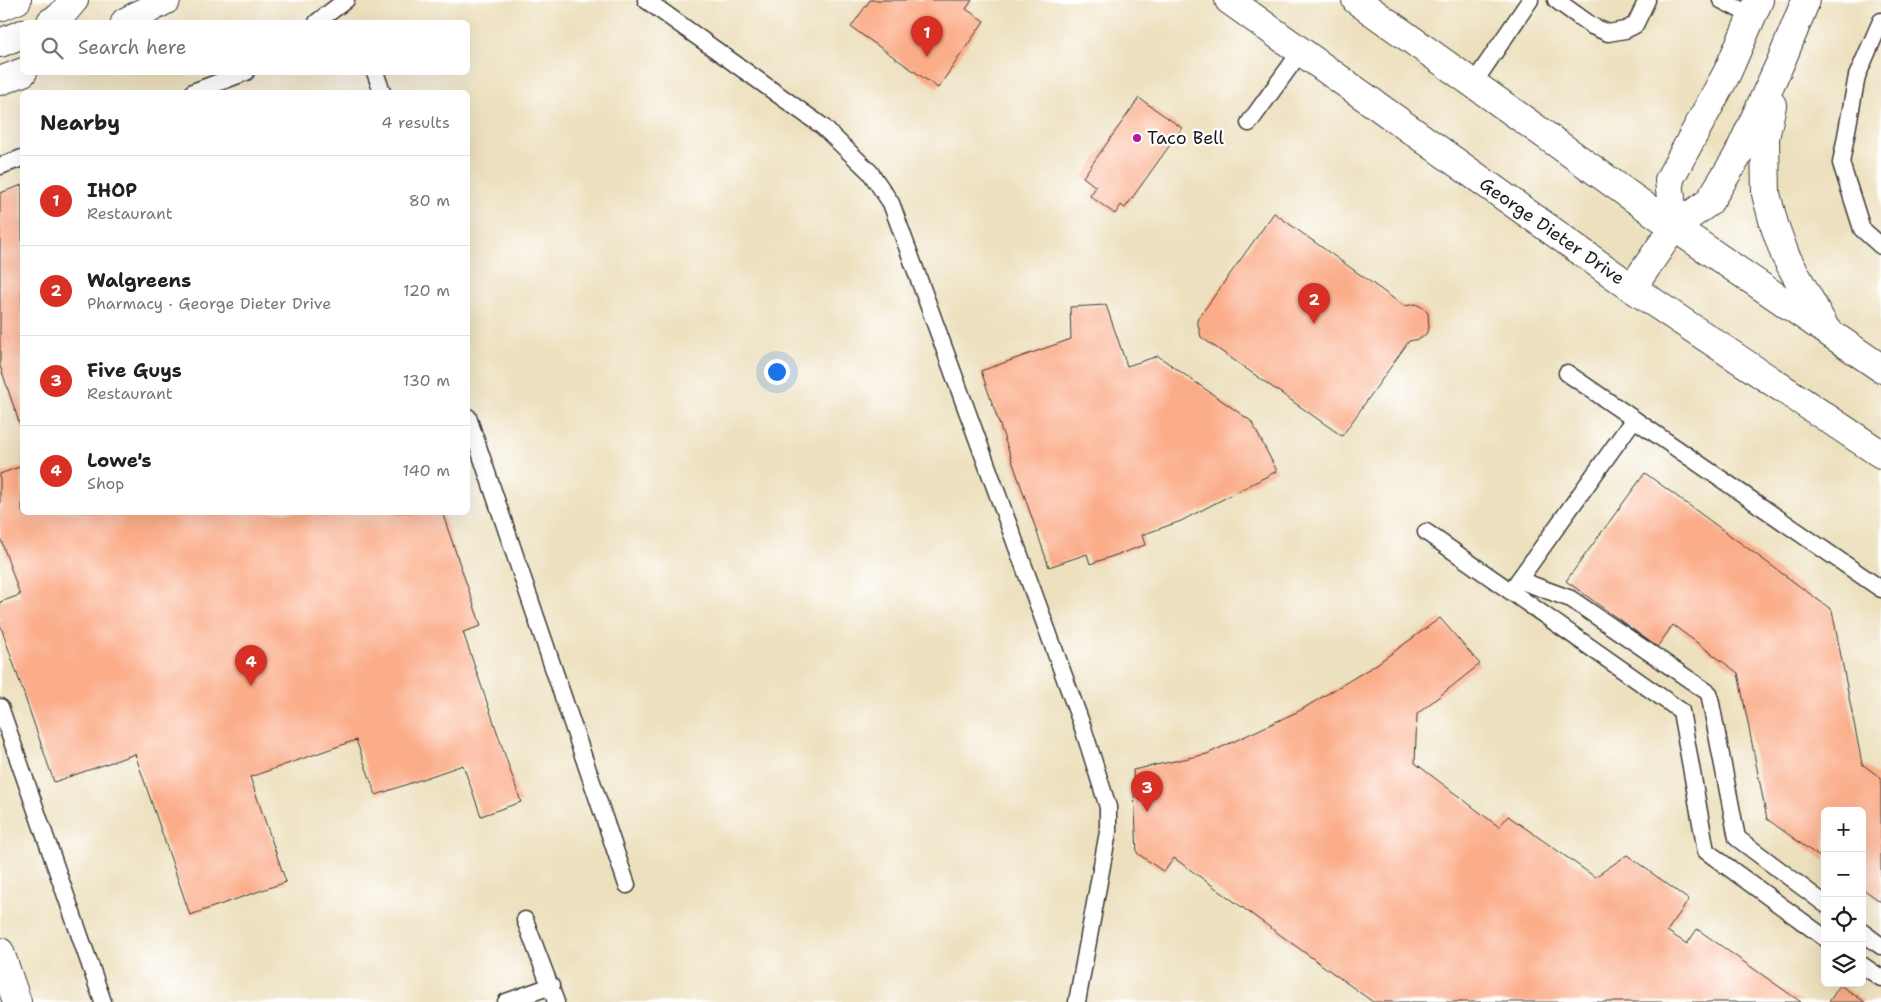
<!DOCTYPE html>
<meta charset="utf-8">
<style>
:root{--surface:#fff;--page:#f2f2f2;--text:#202124;--muted:#757577;--line:#e0e0e0;--accent:#d93025}
body{margin:0;font-family:"Shantell Sans",sans-serif;background:var(--page);color:var(--text)}
.controls{position:absolute;right:15px;bottom:15px;display:grid;overflow:hidden;border-radius:8px;box-shadow:0 5px 20px #0002}
.controls button{width:45px;height:45px;display:grid;place-items:center;padding:0;border:0;border-bottom:1px solid var(--line);background:var(--surface);color:var(--text);font:25px sans-serif}
.you{position:absolute;left:776px;top:371px;width:18px;height:18px;margin:-12px;border:4px solid #fff;border-radius:50%;background:#1a73e8;box-shadow:0 0 0 8px #1a73e833}
.badge{display:grid;place-items:center;width:32px;height:32px;border-radius:50%;background:var(--accent);color:#fff;font-size:16px;font-weight:700}
.pin{position:absolute;translate:-50% -41px;filter:drop-shadow(0 1px 2px #0008)}
.pin::after{content:'';position:absolute;top:26px;width:18px;height:15px;background:inherit;clip-path:polygon(0 0,100% 0,50% 100%)}
.list{margin:0;padding:0;list-style:none}
h2{display:flex;justify-content:space-between;align-items:center;height:65px;margin:0;padding:0 20px;font-size:21px}
h2 small{font-size:16px;font-weight:400;color:var(--muted)}
.list li{display:grid;grid-template-columns:32px 1fr auto;gap:15px;align-items:center;box-sizing:border-box;height:90px;padding:0 20px;border-top:1px solid var(--line)}
.list b{display:block;font-size:19px;white-space:nowrap}
.list p{margin:0;font-size:16px;white-space:nowrap;color:var(--muted)}
.list em{font-size:16px;font-style:normal;color:var(--muted)}
.icon{flex:none;width:28px;height:28px;fill:none;stroke:currentColor;stroke-width:2;stroke-linecap:round;stroke-linejoin:round}
.map{position:relative;flex:none;width:1881px;height:1002px;overflow:hidden}
.search{position:absolute;background:var(--surface);box-shadow:0 5px 20px #0002;left:20px;top:20px;width:450px;height:55px;display:flex;align-items:center;gap:12px;box-sizing:border-box;padding:0 18px;border-radius:8px;color:var(--muted);font-size:19px}
.panel{position:absolute;background:var(--surface);box-shadow:0 5px 20px #0002;left:20px;top:90px;width:450px;height:425px;border-radius:8px}
.map>svg:first-child{display:block}
.building{fill:#fbac88}
.lines{fill:none;stroke-linecap:round;stroke-linejoin:round}
.service-casing{stroke:#3b3934;stroke-width:19}
.tertiary-casing{stroke:#3b3934;stroke-width:30}
.secondary-casing{stroke:#3b3934;stroke-width:30}
.service{stroke:#fff;stroke-width:16}
.tertiary{stroke:#fff;stroke-width:28}
.secondary{stroke:#fff;stroke-width:28}
.poi-dot{fill:#b5179e;stroke:#fff;stroke-width:2}
.labels{text-anchor:middle;stroke-width:4.5;stroke-linejoin:round;paint-order:stroke}
.poi-label{font-size:18px;fill:#1c1c1c;stroke:#fff;text-anchor:start}
.street-label{font-size:18px;fill:#1c1c1c;stroke:#fff}
</style>
<div class="map">
<svg width="1881" height="1002" viewBox="0 0 1881 1002">
<rect width="100%" height="100%" fill="#fff"/>
<filter id="ink" filterUnits="userSpaceOnUse"><feTurbulence type="fractalNoise" baseFrequency=".02" numOctaves="2"/><feDisplacementMap in="SourceGraphic" scale="10" xChannelSelector="R" yChannelSelector="G"/><feConvolveMatrix kernelMatrix="1 2 1 2 8 2 1 2 1" color-interpolation-filters="sRGB"/></filter>
<filter id="wash" filterUnits="userSpaceOnUse"><feTurbulence type="fractalNoise" baseFrequency=".0096" numOctaves="4" result="noise"/><feDisplacementMap in="SourceGraphic" scale="20" xChannelSelector="R" yChannelSelector="G"/><feGaussianBlur stdDeviation="1.12" result="paint"/><feColorMatrix in="noise" values="0 0 0 0 0 0 0 0 0 0 0 0 0 0 0 0 0 1.4 0 .05"/><feComposite in="paint" operator="in"/></filter>
<g filter="url(#wash)">
<rect width="100%" height="100%" fill="#ede0be"/>
<g id="blocks">
<g class="building">
<path d="M 870,0 L 972,0 L 966,9 L 984,21 L 938,88 L 851,27 Z"/>
<path d="M 1139,98 L 1182,128 L 1125,208 L 1121,205 L 1115,214 L 1090,196 L 1096,187 L 1083,177 Z"/>
<path d="M 22,185 L 22,431 L 0,366 L 0,193 Z"/>
<path d="M 1274,213 L 1404,306 L 1416,304 L 1423,308 L 1428,313 L 1429,328 L 1426,334 L 1420,339 L 1409,341 L 1342,436 L 1201,337 L 1197,320 Z"/>
<path d="M 1106,305 L 1127,366 L 1158,356 L 1251,421 L 1277,471 L 1181,521 L 1142,535 L 1145,545 L 1090,564 L 1087,554 L 1049,567 L 981,371 L 1071,339 L 1070,307 Z"/>
<path d="M 22,466 L 22,512 L 442,512 L 481,626 L 463,632 L 521,802 L 481,816 L 463,765 L 376,795 L 356,740 L 250,777 L 286,882 L 190,915 L 135,754 L 54,782 L 0,624 L 0,602 L 20,595 L 0,537 L 0,474 Z"/>
<path d="M 1645,473 L 1832,610 L 1862,764 L 1881,778 L 1881,902 L 1862,888 L 1862,811 L 1825,811 L 1825,861 L 1767,819 L 1738,673 L 1673,625 L 1657,647 L 1566,581 Z"/>
<path d="M 1440,618 L 1480,664 L 1417,714 L 1415,763 L 1499,827 L 1508,816 L 1595,877 L 1627,855 L 1689,900 L 1667,931 L 1687,944 L 1697,929 L 1801,1002 L 1373,1002 L 1174,858 L 1164,872 L 1137,853 L 1133,770 L 1207,754 L 1299,711 L 1377,664 Z"/>
<path d="M 1840,985 L 1865,1002 L 1829,1002 Z"/>
</g>
</g>
</g>
<g filter="url(#ink)">
<use href="#blocks" fill-opacity="0" stroke="#3b3934" stroke-width="1"/>
<g class="lines">
<g class="service-casing">
<g id="service">
<path d="M 646,0 L 822,126 L 870,172 L 891,203 L 1083,728 L 1108,807 L 1108,832 L 1077,1002"/>
<path d="M 1556,0 L 1592,26 L 1608,33 L 1625,30 L 1635,25 L 1647,0"/>
<path d="M 1721,0 L 1753,16"/>
<path d="M 1881,21 L 1857,76 L 1841,163 L 1862,229 L 1881,246"/>
<path d="M 317,22 L 346,0"/>
<path d="M 375,72 L 382,92"/>
<path d="M 1473,84 L 1530,0"/>
<path d="M 193,92 L 246,72"/>
<path d="M 1249,123 L 1301,51"/>
<path d="M 0,166 L 22,158"/>
<path d="M 1567,373 L 1881,589"/>
<path d="M 468,417 L 627,885"/>
<path d="M 1426,532 L 1681,711 L 1706,851 L 1825,938"/>
<path d="M 1519,580 L 1571,599 L 1709,693 L 1737,838 L 1825,904"/>
<path d="M 1513,588 L 1634,419"/>
<path d="M 0,707 L 103,1002"/>
<path d="M 525,920 L 556,1002"/>
<path d="M 1862,932 L 1881,946"/>
<path d="M 1862,965 L 1881,978"/>
<path d="M 506,1002 L 551,986"/>
</g>
</g>
<g class="tertiary-casing">
<path id="tertiary" d="M 0,952 L 17,1002"/>
</g>
<g class="secondary-casing">
<g id="secondary">
<path d="M 1229,0 L 1632,288 L 1881,454"/>
<path d="M 1356,0 L 1674,227 L 1881,368"/>
<path d="M 0,7 L 17,0"/>
<path d="M 51,22 L 59,18 L 74,0"/>
<path d="M 125,22 L 166,0"/>
<path d="M 0,43 L 22,34"/>
<path d="M 0,81 L 23,72"/>
<path d="M 1772,105 L 1765,138 L 1766,194 L 1774,224 L 1785,255 L 1824,326"/>
<path d="M 1674,227 L 1669,180 L 1727,73 L 1759,0"/>
<path d="M 1632,288 L 1674,227 L 1709,202 L 1737,157 L 1782,59 L 1806,0"/>
</g>
</g>
<use href="#service" class="service"/>
<use href="#tertiary" class="tertiary"/>
<use href="#secondary" class="secondary"/>
</g>
</g>
<circle class="poi-dot" cx="1137" cy="138" r="5"/>
<g class="labels">
<g class="poi-label">
<text x="1147" y="144">Taco Bell</text>
</g>
<g class="street-label">
<text transform="translate(1552 231) rotate(35)" y="6">George Dieter Drive</text>
</g>
</g>
</svg>
<div class="controls">
<button>+</button>
<button>−</button>
<button><svg class="icon" aria-label="locate" viewBox="0 0 24 24"><circle cx="12" cy="12" r="6"/><path d="M12 2v4M12 18v4M2 12h4M18 12h4"/></svg></button>
<button><svg class="icon" aria-label="layers" viewBox="0 0 24 24"><path d="M12 4l9 5-9 5-9-5zM3 14l9 5 9-5"/></svg></button>
</div>
<div class="you"></div>
<div class="pin badge" style="left:927px;top:57px">1</div>
<div class="pin badge" style="left:1314px;top:324px">2</div>
<div class="pin badge" style="left:1147px;top:812px">3</div>
<div class="pin badge" style="left:251px;top:686px">4</div>
<div class="search"><svg class="icon" aria-label="search" viewBox="0 0 24 24"><circle cx="10" cy="10" r="6"/><path d="M15 15l6 6"/></svg>Search here</div>
<section class="panel">
<h2>Nearby<small>4 results</small></h2>
<ul class="list">
<li><span class="badge">1</span><div><b>IHOP</b><p>Restaurant</p></div><em>80 m</em></li>
<li><span class="badge">2</span><div><b>Walgreens</b><p>Pharmacy · George Dieter Drive</p></div><em>120 m</em></li>
<li><span class="badge">3</span><div><b>Five Guys</b><p>Restaurant</p></div><em>130 m</em></li>
<li><span class="badge">4</span><div><b>Lowe's</b><p>Shop</p></div><em>140 m</em></li>
</ul>
</section>
</div>
